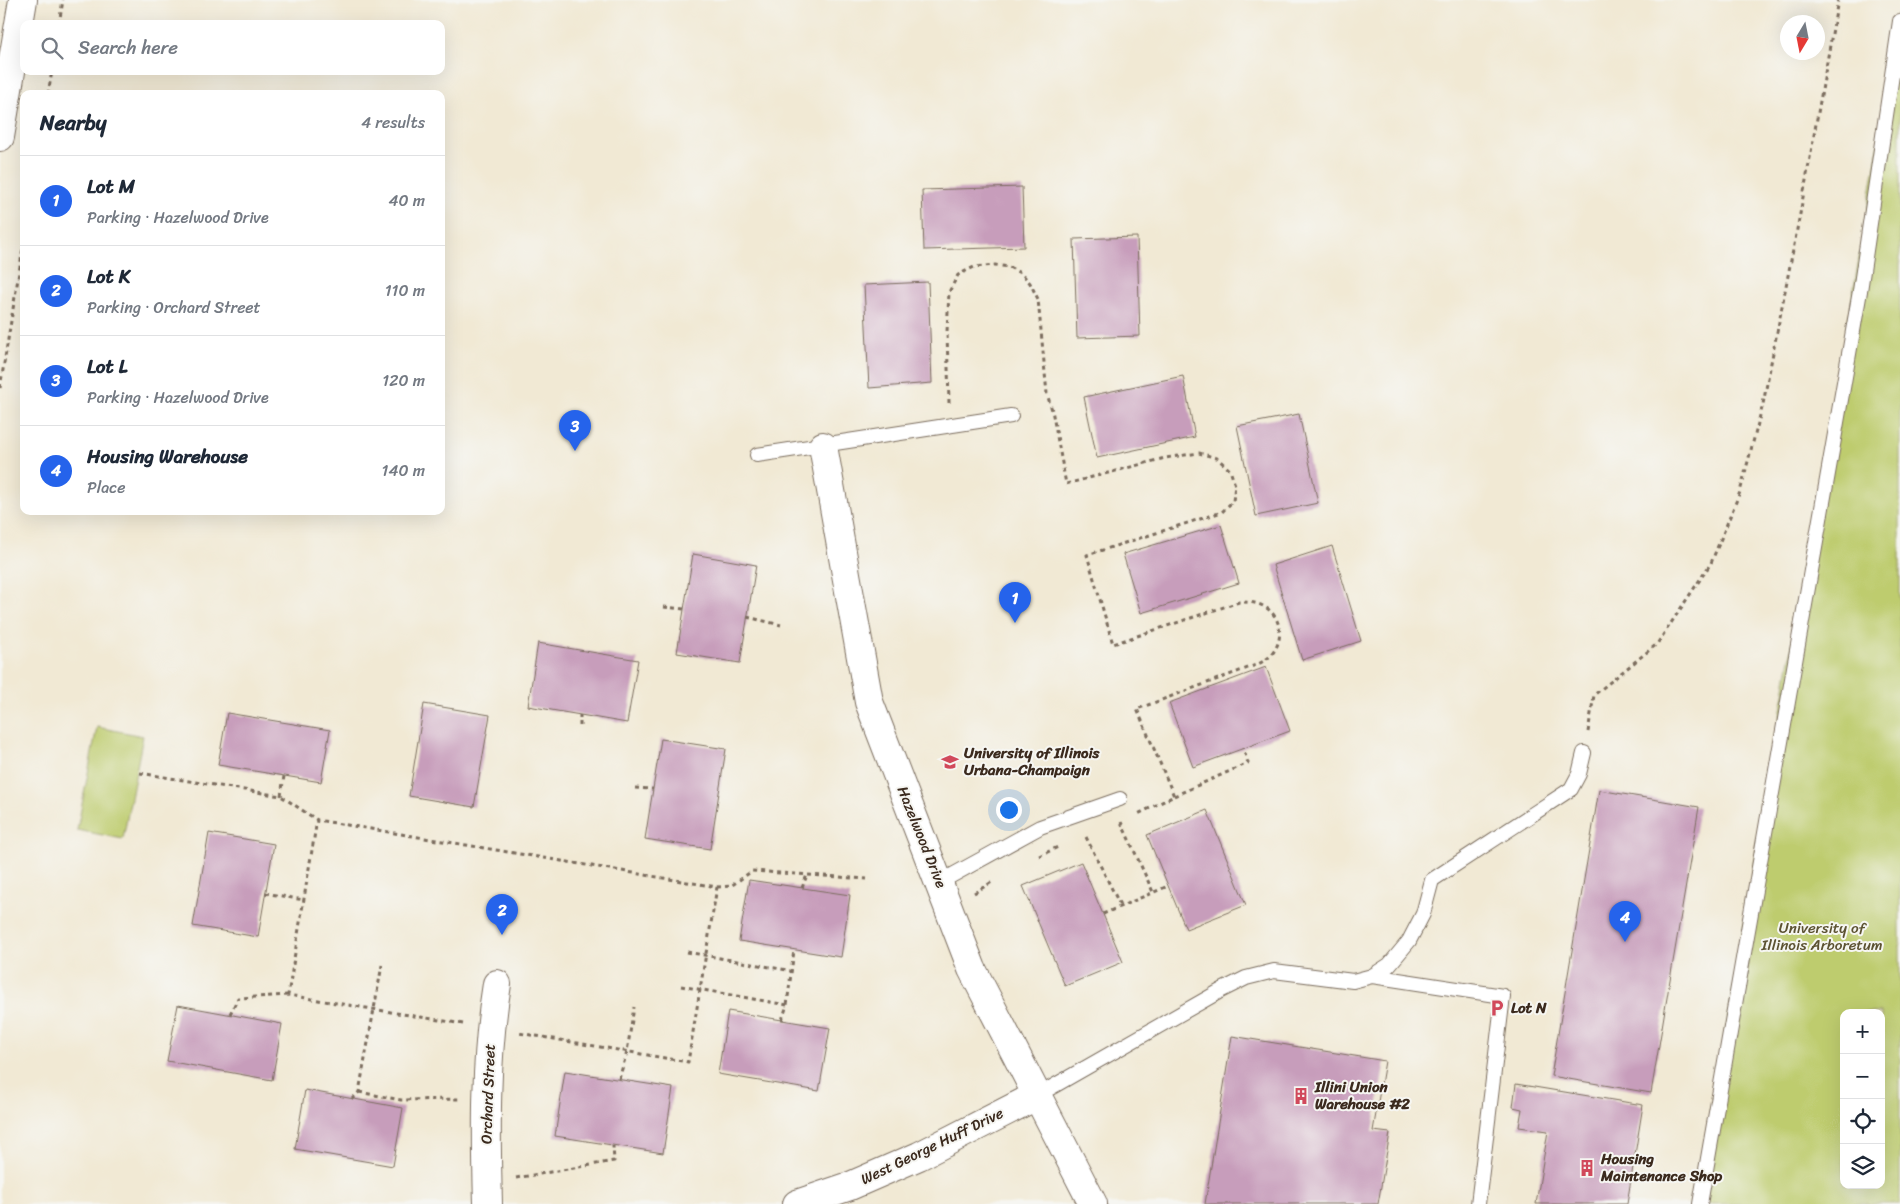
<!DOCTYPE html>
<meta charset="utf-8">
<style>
:root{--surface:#fff;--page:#f2f2f3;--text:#1f2937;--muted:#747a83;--line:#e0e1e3;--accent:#2563eb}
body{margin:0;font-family:Sriracha,sans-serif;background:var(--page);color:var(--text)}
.controls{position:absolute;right:15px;bottom:15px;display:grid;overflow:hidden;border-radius:10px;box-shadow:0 5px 20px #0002}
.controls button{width:45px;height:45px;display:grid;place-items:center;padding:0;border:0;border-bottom:1px solid var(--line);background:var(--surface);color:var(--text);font:25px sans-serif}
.compass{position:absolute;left:1780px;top:15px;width:45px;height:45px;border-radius:50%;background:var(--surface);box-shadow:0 5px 20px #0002;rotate:190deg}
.you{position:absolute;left:1008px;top:809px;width:18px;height:18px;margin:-12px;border:4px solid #fff;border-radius:50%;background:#1a73e8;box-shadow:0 0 0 8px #1a73e833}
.badge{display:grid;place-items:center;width:32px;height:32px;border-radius:50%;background:var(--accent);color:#fff;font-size:16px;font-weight:700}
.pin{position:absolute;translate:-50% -41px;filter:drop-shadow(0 1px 2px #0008)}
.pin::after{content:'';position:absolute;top:26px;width:18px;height:15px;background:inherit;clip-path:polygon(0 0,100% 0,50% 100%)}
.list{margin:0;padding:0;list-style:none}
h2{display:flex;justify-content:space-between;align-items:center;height:65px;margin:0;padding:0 20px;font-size:21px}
h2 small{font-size:16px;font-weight:400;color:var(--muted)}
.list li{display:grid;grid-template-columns:32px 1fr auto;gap:15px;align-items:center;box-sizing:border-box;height:90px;padding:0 20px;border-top:1px solid var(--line)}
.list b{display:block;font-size:19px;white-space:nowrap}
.list p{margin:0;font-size:16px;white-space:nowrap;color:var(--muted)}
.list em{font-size:16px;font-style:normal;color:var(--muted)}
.icon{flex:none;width:28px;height:28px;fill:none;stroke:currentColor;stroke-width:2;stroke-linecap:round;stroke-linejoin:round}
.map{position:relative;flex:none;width:1900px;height:1204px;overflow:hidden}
.search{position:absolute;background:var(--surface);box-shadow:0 5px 20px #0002;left:20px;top:20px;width:425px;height:55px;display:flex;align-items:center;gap:12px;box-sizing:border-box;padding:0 18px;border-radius:10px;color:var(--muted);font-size:19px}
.panel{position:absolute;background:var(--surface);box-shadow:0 5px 20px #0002;left:20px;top:90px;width:425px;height:425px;border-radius:10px}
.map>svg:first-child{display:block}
.green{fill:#becc6e;stroke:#7c7b46;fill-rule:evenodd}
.building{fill:#c79dbb}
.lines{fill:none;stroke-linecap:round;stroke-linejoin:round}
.lane-casing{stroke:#7b6d5e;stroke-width:16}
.street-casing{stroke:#7b6d5e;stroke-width:30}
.secondary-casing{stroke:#7b6d5e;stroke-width:30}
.path{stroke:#7b6d5e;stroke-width:3;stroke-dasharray:4 4;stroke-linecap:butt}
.lane{stroke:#fff;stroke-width:14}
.street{stroke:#fff;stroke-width:28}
.secondary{stroke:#fff;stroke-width:28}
.labels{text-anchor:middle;stroke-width:4;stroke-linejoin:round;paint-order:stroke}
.poi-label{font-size:15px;font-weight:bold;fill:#3b2a1e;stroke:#f6f6f2;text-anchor:start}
.street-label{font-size:15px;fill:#3b2a1e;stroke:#f6f6f2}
.park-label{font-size:15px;fill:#5c5232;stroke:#f6f6f2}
</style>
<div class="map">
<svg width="1900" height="1204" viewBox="0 0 1900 1204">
<rect width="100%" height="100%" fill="#f6f6f2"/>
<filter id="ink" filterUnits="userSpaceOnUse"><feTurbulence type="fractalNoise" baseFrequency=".02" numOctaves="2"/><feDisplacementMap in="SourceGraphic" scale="10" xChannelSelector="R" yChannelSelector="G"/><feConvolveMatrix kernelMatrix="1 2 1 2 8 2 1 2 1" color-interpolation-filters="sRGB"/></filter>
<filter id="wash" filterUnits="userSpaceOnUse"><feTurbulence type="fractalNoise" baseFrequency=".0096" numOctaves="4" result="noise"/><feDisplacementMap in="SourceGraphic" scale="20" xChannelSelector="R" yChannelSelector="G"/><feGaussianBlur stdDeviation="1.12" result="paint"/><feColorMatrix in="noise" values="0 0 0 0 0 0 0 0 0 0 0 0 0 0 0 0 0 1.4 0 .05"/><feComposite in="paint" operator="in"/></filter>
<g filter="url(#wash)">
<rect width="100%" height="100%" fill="#f1e9d4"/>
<g class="green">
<path d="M 1900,21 L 1900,1204 L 1696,1204 ZM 1844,1013 L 1881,1013 L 1881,1185 L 1844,1185 Z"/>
<path d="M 97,727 L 143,736 L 123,839 L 77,830 Z"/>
</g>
<g id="blocks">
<g class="building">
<path d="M 1022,187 L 1024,247 L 924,250 L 922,190 Z"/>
<path d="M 1137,237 L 1140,336 L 1077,338 L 1074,239 Z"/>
<path d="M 928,282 L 932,383 L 869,388 L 864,285 Z"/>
<path d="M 1183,376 L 1195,437 L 1097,458 L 1084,397 Z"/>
<path d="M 1299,414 L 1318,503 L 1256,516 L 1237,426 Z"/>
<path d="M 1221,525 L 1239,583 L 1141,613 L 1123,554 Z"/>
<path d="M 1332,546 L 1361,641 L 1302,660 L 1273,565 Z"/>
<path d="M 693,554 L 756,565 L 740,663 L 677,653 Z"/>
<path d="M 538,643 L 638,660 L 627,723 L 528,706 Z"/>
<path d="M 1266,667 L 1290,731 L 1193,767 L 1169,703 Z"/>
<path d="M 424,704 L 490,715 L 474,807 L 409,796 Z"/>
<path d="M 227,713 L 330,730 L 321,782 L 218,765 Z"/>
<path d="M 661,739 L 726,749 L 710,849 L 645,839 Z"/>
<path d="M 1599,790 L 1699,807 L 1651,1093 L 1551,1076 Z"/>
<path d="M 1207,810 L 1246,905 L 1186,929 L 1147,835 Z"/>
<path d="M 209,833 L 274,844 L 258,937 L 193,926 Z"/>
<path d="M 1081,862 L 1123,962 L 1065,986 L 1023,886 Z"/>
<path d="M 749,880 L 850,895 L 841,957 L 739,941 Z"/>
<path d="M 178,1005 L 282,1024 L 272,1080 L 167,1061 Z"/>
<path d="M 728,1011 L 830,1028 L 819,1091 L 718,1074 Z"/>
<path d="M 1232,1036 L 1385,1061 L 1373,1131 L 1390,1133 L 1378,1204 L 1205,1204 Z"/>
<path d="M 565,1071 L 673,1088 L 663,1153 L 555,1136 Z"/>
<path d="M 1516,1084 L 1643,1105 L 1627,1204 L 1536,1204 L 1548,1131 L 1519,1127 L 1522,1109 L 1513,1107 Z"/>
<path d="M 305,1090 L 403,1108 L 393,1166 L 295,1149 Z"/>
</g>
</g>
</g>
<g filter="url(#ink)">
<use href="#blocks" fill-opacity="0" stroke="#7b6d5e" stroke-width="1"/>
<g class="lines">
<g class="lane-casing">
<g id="lane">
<path d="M 757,455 L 1011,416"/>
<path d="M 940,882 L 1040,827 L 1120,799"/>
<path d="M 1372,976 L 1503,996 L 1478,1204"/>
<path d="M 1038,1095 L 1222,990 L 1246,978 L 1274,971 L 1353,981 L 1372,976 L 1389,965 L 1409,941 L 1423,914 L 1432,880 L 1571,789 L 1579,774 L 1584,753"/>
<path d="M 1700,1204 L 1860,291 L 1900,21"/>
</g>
</g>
<g class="street-casing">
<g id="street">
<path d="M 823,446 L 869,702 L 972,969 L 1093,1204"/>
<path d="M 488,1204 C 486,1131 485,1057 497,984"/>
<path d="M 797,1204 L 850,1186 L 919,1156 L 1038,1095"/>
</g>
</g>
<g class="secondary-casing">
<path id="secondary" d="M 0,137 L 23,0"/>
</g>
<g class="path">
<path d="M 59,24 L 63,0"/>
<path d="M 48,94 L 52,71"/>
<path d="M 0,388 L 24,242"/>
<path d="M 949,403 L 947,332 L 949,292 L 958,275 L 974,267 L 995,265 L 1009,267 L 1022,274 L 1030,283 L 1038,299 L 1047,394 L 1052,410 L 1066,484 L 1165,458 L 1199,453 L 1217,458 L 1230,470 L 1235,485 L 1233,501 L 1222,512 L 1087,555 L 1113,644 L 1239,602 C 1247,602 1255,602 1263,606 C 1281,615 1285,638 1272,654 C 1268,659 1262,662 1256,665 L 1137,709 L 1174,796 L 1138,814"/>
<path d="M 664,607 L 684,609"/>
<path d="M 747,617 L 781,625"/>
<path d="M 580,726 L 580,715"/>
<path d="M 1588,732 L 1594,695 L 1657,644 L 1711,563 L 1740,492 L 1763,404 L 1800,214 L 1838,0"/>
<path d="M 140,773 L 281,796 L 317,820"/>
<path d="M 635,788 L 653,789"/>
<path d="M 281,796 L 284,776"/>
<path d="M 1174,796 L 1248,763 L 1243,748"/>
<path d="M 1121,822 L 1153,892"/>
<path d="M 1086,837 L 1120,905"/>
<path d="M 1039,856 L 1058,847"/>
<path d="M 717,887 L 731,886 L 752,871 L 867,879"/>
<path d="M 802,888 L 807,875"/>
<path d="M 265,893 L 304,900"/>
<path d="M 974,893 L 992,882"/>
<path d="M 1103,914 L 1168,886"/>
<path d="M 687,952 L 792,971"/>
<path d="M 681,986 L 787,1005"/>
<path d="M 230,1014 L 238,998 L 288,995"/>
<path d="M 782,1020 L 787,1005 L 794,950"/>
<path d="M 463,1024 L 288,995 L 317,820 L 717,887 L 688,1062 L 519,1033"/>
<path d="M 619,1079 L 627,1052 L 634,1007"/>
<path d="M 359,1092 L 401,1100 L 459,1099"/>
<path d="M 352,1099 L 359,1092 L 382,965"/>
<path d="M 516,1178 L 614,1161 L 613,1146"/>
</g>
<use href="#lane" class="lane"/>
<use href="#street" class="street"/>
<use href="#secondary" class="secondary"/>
</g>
</g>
<defs>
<g id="university-bare" transform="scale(1.35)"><path d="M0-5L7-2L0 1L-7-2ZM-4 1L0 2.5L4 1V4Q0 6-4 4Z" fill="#d1495b" stroke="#f6f6f2" stroke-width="2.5" paint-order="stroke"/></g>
<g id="parking-bare" transform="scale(1.35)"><path d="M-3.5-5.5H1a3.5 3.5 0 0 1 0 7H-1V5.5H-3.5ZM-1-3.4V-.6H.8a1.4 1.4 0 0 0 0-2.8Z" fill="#d1495b" stroke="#f6f6f2" stroke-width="2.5" paint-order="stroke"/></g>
<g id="building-bare" transform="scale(1.35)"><path d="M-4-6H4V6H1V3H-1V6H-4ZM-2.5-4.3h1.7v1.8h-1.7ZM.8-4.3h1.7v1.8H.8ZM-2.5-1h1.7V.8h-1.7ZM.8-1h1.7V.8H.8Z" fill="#d1495b" stroke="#f6f6f2" stroke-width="2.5" paint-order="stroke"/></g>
</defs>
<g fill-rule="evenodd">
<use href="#university-bare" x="950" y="762"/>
<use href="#parking-bare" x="1497" y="1008"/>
<use href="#building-bare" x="1301" y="1096"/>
<use href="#building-bare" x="1587" y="1168"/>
</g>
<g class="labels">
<g class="poi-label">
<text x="964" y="758">University of Illinois<tspan x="964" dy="17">Urbana-Champaign</tspan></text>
<text x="1511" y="1013">Lot N</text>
<text x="1315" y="1092">Illini Union<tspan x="1315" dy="17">Warehouse #2</tspan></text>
<text x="1601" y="1164">Housing<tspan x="1601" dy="17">Maintenance Shop</tspan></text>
</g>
<g class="street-label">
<text transform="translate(922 837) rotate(68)" y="5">Hazelwood Drive</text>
<text transform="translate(488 1094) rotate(-88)" y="5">Orchard Street</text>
<text transform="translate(932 1146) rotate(-26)" y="5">West George Huff Drive</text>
</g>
<g class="park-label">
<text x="1822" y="933">University of<tspan x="1822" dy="17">Illinois Arboretum</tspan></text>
</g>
</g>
</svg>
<div class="controls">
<button>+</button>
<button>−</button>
<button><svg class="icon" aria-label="locate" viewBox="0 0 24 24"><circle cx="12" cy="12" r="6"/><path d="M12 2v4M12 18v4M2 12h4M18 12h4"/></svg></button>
<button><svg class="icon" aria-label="layers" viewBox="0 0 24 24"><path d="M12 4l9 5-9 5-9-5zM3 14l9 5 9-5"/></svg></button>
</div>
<svg class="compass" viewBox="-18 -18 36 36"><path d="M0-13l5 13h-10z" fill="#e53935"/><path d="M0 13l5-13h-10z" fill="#747a83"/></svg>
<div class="you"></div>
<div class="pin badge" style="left:1015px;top:623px">1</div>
<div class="pin badge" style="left:502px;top:935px">2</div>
<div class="pin badge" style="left:575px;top:451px">3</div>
<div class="pin badge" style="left:1625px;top:942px">4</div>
<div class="search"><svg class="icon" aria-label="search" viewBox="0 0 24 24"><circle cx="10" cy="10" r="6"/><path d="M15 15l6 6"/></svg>Search here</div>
<section class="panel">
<h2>Nearby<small>4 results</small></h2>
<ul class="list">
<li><span class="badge">1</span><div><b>Lot M</b><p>Parking · Hazelwood Drive</p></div><em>40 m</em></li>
<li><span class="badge">2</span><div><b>Lot K</b><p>Parking · Orchard Street</p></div><em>110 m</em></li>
<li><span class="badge">3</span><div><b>Lot L</b><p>Parking · Hazelwood Drive</p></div><em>120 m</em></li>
<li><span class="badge">4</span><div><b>Housing Warehouse</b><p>Place</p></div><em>140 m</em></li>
</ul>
</section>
</div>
